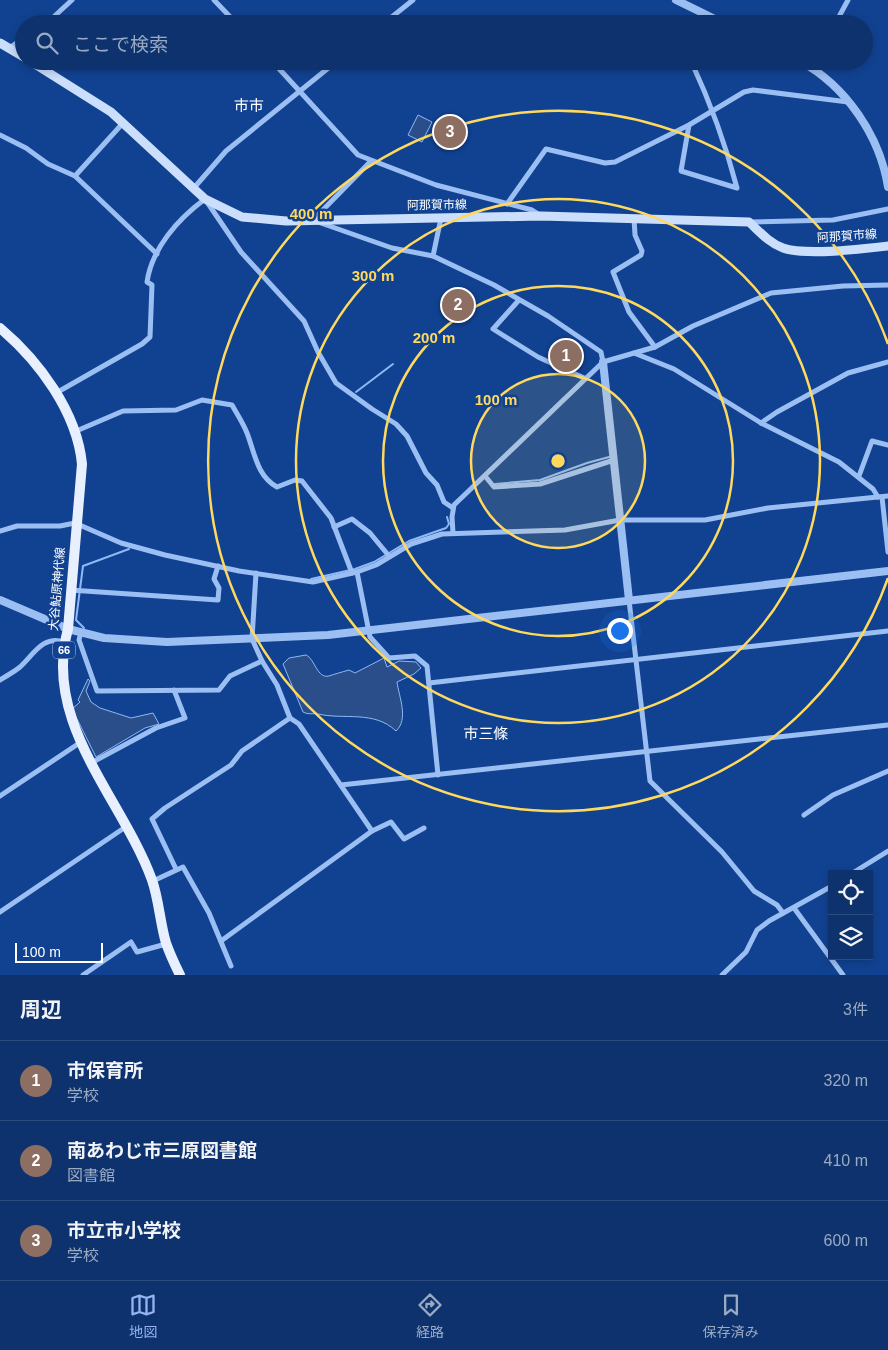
<!DOCTYPE html>
<html lang="ja">
<meta charset="utf-8">
<style>
:root{--surface:#0d326d;--page:#1b3e75;--text:#f1f3f6;--muted:#9aaac2;--line:#2d4d80;--accent:#95b2f1}
body{margin:0;font-family:Helvetica,"Noto Sans JP",sans-serif;background:var(--page);color:var(--text)}
.controls{position:absolute;right:15px;bottom:15px;display:grid;overflow:hidden;border-radius:0px;box-shadow:0 2px 8px #0003}
.controls button{width:45px;height:45px;display:grid;place-items:center;padding:0;border:0;border-bottom:1px solid var(--line);background:var(--surface);color:var(--text);font:25px sans-serif}
.scale{position:absolute;left:15px;bottom:12px;width:88px;box-sizing:border-box;padding-left:5px;border:2px solid #fff;border-top:0;font-size:14px;line-height:18px;white-space:nowrap;color:#fff;-webkit-text-stroke:4px #114291;paint-order:stroke}
.you{position:absolute;left:619px;top:630px;width:18px;height:18px;margin:-12px;border:4px solid #fff;border-radius:50%;background:#1a73e8;box-shadow:0 0 0 8px #1a73e833}
.badge{display:grid;place-items:center;width:32px;height:32px;border-radius:50%;background:var(--accent);color:#fff;font-size:16px;font-weight:700}
.pin{position:absolute;translate:-50% -50%;border:2px solid #fff;box-shadow:0 1px 5px #0006}
.list{margin:0;padding:0;list-style:none}
h2{display:flex;justify-content:space-between;align-items:center;height:65px;margin:0;padding:0 20px;font-size:21px}
h2 small{font-size:16px;font-weight:400;color:var(--muted)}
.list li{display:grid;grid-template-columns:32px 1fr auto;gap:15px;align-items:center;box-sizing:border-box;height:80px;padding:0 20px;border-top:1px solid var(--line)}
.list b{display:block;font-size:19px;white-space:nowrap}
.list p{margin:0;font-size:16px;white-space:nowrap;color:var(--muted)}
.list em{font-size:16px;font-style:normal;color:var(--muted)}
.icon{flex:none;width:28px;height:28px;fill:none;stroke:currentColor;stroke-width:2;stroke-linecap:round;stroke-linejoin:round}
.map{position:relative;flex:none;width:888px;height:975px;overflow:hidden}
.search{position:absolute;background:var(--surface);box-shadow:0 2px 8px #0003;left:15px;right:15px;top:15px;height:55px;display:flex;align-items:center;gap:12px;box-sizing:border-box;padding:0 18px;border-radius:28px;color:var(--muted);font-size:19px}
.sheet{height:305px;background:var(--surface)}
nav{display:flex;justify-content:space-around;align-items:center;box-sizing:border-box;height:70px;border-top:1px solid var(--line);background:var(--surface);font-size:14px;color:var(--muted)}
nav a{display:grid;justify-items:center;gap:2px}
nav .on{color:var(--accent)}
.map>svg:first-child{display:block}
.water{fill:#2a4e89;stroke:#8eb9f6}
.lines{fill:none;stroke-linecap:round;stroke-linejoin:round}
.stream{stroke:#8eb9f6;stroke-width:2}
.minor{stroke:#9cbff3;stroke-width:5}
.tertiary{stroke:#9cbff3;stroke-width:8}
.secondary{stroke:#cbdefc;stroke-width:9}
.primary{stroke:#e8f0ff;stroke-width:10}
.ring{fill:none;stroke:#ffd95e;stroke-width:2.5}
.labels{text-anchor:middle;stroke-width:5;stroke-linejoin:round;paint-order:stroke}
.shield{fill:#114291;stroke:#b8c6de;stroke-width:1}
.shield-label{font-size:11px;font-weight:bold;fill:#fff}
.street-label{font-size:12px;fill:#fff;stroke:#114291}
.quarter-label{font-size:15px;fill:#fff;stroke:#114291}
.centre{fill:#ffd95e;stroke:#114291;stroke-width:2.5}
.ring-label{font-size:15px;text-anchor:middle;font-weight:bold;fill:#ffd95e;stroke:#114291;stroke-width:5;stroke-linejoin:round;paint-order:stroke}
</style>
<div class="map">
<svg width="888" height="975" viewBox="0 0 888 975">
<rect width="100%" height="100%" fill="#114291"/>
<g class="water">
<path d="M 418,115 L 432,122 L 422,142 L 408,135 Z"/>
<path d="M 306,655 C 315,659 317,679 329,676 C 335,674 342,672 349,670 L 355,673 L 384,658 L 387,667 L 399,661 L 416,662 L 421,668 L 414,674 L 397,682 C 399,697 409,719 396,731 C 374,710 344,720 318,714 C 313,713 309,715 303,712 L 283,664 L 289,658 Z"/>
<path d="M 88,679 L 90,681 L 86,691 L 91,702 L 100,708 L 131,718 L 153,713 L 159,724 L 145,728 L 96,757 L 72,709 L 80,702 L 78,700 Z"/>
</g>
<g class="lines">
<g class="stream">
<path d="M 356,392 L 393,364"/>
<path d="M 495,484 L 540,480 L 587,463 L 609,457"/>
<path d="M 311,579 L 355,569 L 374,562 L 409,541 L 446,528 L 449,524 L 447,517"/>
<path d="M 84,628 L 76,620 L 83,566 L 129,549"/>
</g>
<g class="minor">
<path d="M 214,0 L 237,24"/>
<path d="M 46,24 L 72,0"/>
<path d="M 383,24 L 413,0"/>
<path d="M 835,24 L 848,0"/>
<path d="M 9,48 L 24,38"/>
<path d="M 272,61 L 358,155 L 436,185 L 532,210 L 540,215"/>
<path d="M 689,125 L 681,171 L 737,188 C 725,142 711,104 691,61"/>
<path d="M 0,135 L 26,148 L 48,164 L 75,176 L 157,254"/>
<path d="M 75,176 L 123,123"/>
<path d="M 193,189 L 226,151 L 337,61"/>
<path d="M 507,204 L 546,149 L 605,163 L 615,162 L 689,125 L 744,92 L 753,90 L 848,102"/>
<path d="M 441,218 L 433,256 L 494,285 L 548,316 L 601,352 L 603,362"/>
<path d="M 634,218 L 635,235 L 642,251 L 641,255 L 613,272 L 629,312 L 655,347"/>
<path d="M 313,220 L 370,162"/>
<path d="M 318,222 L 392,248 L 433,256"/>
<path d="M 749,222 L 833,220 L 888,209"/>
<path d="M 519,300 L 493,329 L 538,357 L 584,378"/>
<path d="M 634,353 L 674,369 L 761,423 L 839,462 L 873,489 L 878,497"/>
<path d="M 56,393 L 142,344 L 150,337 L 152,285 L 147,282 C 152,248 178,219 205,199 L 241,252 L 304,321 L 318,352 L 336,383 L 372,409 L 396,424 L 407,436 L 426,473 L 437,485 L 444,502 L 453,508"/>
<path d="M 761,423 L 777,412 L 848,373 L 888,362"/>
<path d="M 74,432 L 123,411 L 176,410 L 202,400 L 232,405 C 237,414 243,423 247,433 C 255,454 257,476 277,487 L 295,480 L 302,481 L 331,518 L 352,573"/>
<path d="M 485,476 L 494,487 L 540,484 L 614,460"/>
<path d="M 859,476 L 872,441 L 888,445"/>
<path d="M 882,497 L 888,552"/>
<path d="M 334,527 L 352,519 L 370,533 L 389,556"/>
<path d="M 0,531 L 17,526 L 60,526 L 75,523 L 121,543 L 165,555 L 239,571 L 313,582 L 357,572 L 376,565 L 411,544 L 442,534 L 565,530 L 620,520 L 705,520 L 768,508 L 888,496"/>
<path d="M 453,533 L 452,517 L 454,505 L 603,362 L 655,347 L 693,326 L 771,293 L 843,286 L 888,285"/>
<path d="M 357,572 L 370,637 L 389,658 L 415,656 L 427,666 L 438,775"/>
<path d="M 70,590 L 218,600 L 219,588 L 214,579 L 218,566"/>
<path d="M 629,600 L 650,781 L 722,852 L 754,891 L 777,905 L 783,913"/>
<path d="M 81,632 L 79,640 L 97,691 L 219,690 L 230,676 L 262,661 L 252,639 L 256,573"/>
<path d="M 262,661 L 277,685 L 290,718 L 299,724 L 372,831"/>
<path d="M 0,680 C 6,676 14,672 20,667 C 34,654 43,635 64,642"/>
<path d="M 429,683 L 888,631"/>
<path d="M 91,763 L 156,728 L 185,718 L 174,690"/>
<path d="M 341,785 L 888,725"/>
<path d="M 0,796 L 81,742"/>
<path d="M 804,815 L 833,795 L 888,771"/>
<path d="M 176,869 L 152,819 L 165,808 L 231,765 L 242,751 L 290,718"/>
<path d="M 851,874 L 888,851"/>
<path d="M 153,881 L 183,867 L 209,913 L 231,966"/>
<path d="M 794,908 L 843,975"/>
<path d="M 0,912 L 127,826"/>
<path d="M 221,941 L 372,831 L 391,822 L 404,839 L 424,828"/>
<path d="M 83,975 L 131,942 L 137,952 L 166,944"/>
<path d="M 722,975 L 746,952 L 757,930 L 769,921 L 832,886"/>
</g>
<g class="tertiary">
<path d="M 676,0 L 725,24"/>
<path d="M 800,61 C 846,86 880,136 888,187"/>
<path d="M 603,362 L 629,600"/>
<path d="M 0,600 L 68,629 L 104,638 L 167,642 L 328,635 L 888,571"/>
</g>
<g class="secondary">
<path d="M 0,43 L 24,57"/>
<path d="M 30,61 L 111,112 L 205,199 L 242,217 L 286,221 L 541,216 L 749,222 C 759,231 769,243 783,248 C 806,256 863,249 888,246"/>
</g>
<path class="primary" d="M 0,328 C 39,361 77,412 82,464 L 68,629 C 42,723 122,798 152,880 C 159,900 160,923 166,943 C 170,954 175,965 180,975"/>
</g>
<circle cx="558" cy="461" r="87" fill="#ffd95e" fill-opacity=".12"/>
<g class="ring">
<circle cx="558" cy="461" r="87"/>
<circle cx="558" cy="461" r="175"/>
<circle cx="558" cy="461" r="262"/>
<path d="M888 578A350 350 0 1 1 888 344"/>
</g>
<g class="labels">
<rect class="shield" x="53" y="641.5" width="22" height="17" rx="4"/>
<g class="shield-label">
<text x="64" y="654">66</text>
</g>
<g class="street-label">
<text transform="translate(437 205) rotate(-1)" y="4">阿那賀市線</text>
<text transform="translate(847 236) rotate(-4)" y="4">阿那賀市線</text>
<text transform="translate(57 589) rotate(-85)" y="4">大谷鮎原神代線</text>
</g>
<g class="quarter-label">
<text x="249" y="111">市市</text>
<text x="486" y="739">市三條</text>
</g>
</g>
<circle cx="558" cy="461" r="8" class="centre"/>
<g class="ring-label">
<text x="311" y="219">400 m</text>
<text x="373" y="281">300 m</text>
<text x="434" y="343">200 m</text>
<text x="496" y="405">100 m</text>
</g>
</svg>
<div class="controls">
<button><svg class="icon" aria-label="locate" viewBox="0 0 24 24"><circle cx="12" cy="12" r="6"/><path d="M12 2v4M12 18v4M2 12h4M18 12h4"/></svg></button>
<button><svg class="icon" aria-label="layers" viewBox="0 0 24 24"><path d="M12 4l9 5-9 5-9-5zM3 14l9 5 9-5"/></svg></button>
</div>
<div class="scale">100 m</div>
<div class="you"></div>
<div class="pin badge" style="left:566px;top:356px;background:#8d6e63">1</div>
<div class="pin badge" style="left:458px;top:305px;background:#8d6e63">2</div>
<div class="pin badge" style="left:450px;top:132px;background:#8d6e63">3</div>
<div class="search"><svg class="icon" aria-label="search" viewBox="0 0 24 24"><circle cx="10" cy="10" r="6"/><path d="M15 15l6 6"/></svg>ここで検索</div>
</div>
<section class="sheet">
<h2>周辺<small>3件</small></h2>
<ul class="list">
<li><span class="badge" style="background:#8d6e63">1</span><div><b>市保育所</b><p>学校</p></div><em>320 m</em></li>
<li><span class="badge" style="background:#8d6e63">2</span><div><b>南あわじ市三原図書館</b><p>図書館</p></div><em>410 m</em></li>
<li><span class="badge" style="background:#8d6e63">3</span><div><b>市立市小学校</b><p>学校</p></div><em>600 m</em></li>
</ul>
</section>
<nav>
<a class="on"><svg class="icon" aria-label="map" viewBox="0 0 24 24"><path d="M3 6l6-2 6 2 6-2v14l-6 2-6-2-6 2zM9 4v14M15 6v14"/></svg>地図</a>
<a><svg class="icon" aria-label="directions" viewBox="0 0 24 24"><path d="M12 3l9 9-9 9-9-9zM9 14v-3h6M13 9l2 2-2 2"/></svg>経路</a>
<a><svg class="icon" aria-label="saved" viewBox="0 0 24 24"><path d="M7 4h10v16l-5-4-5 4z"/></svg>保存済み</a>
</nav>
